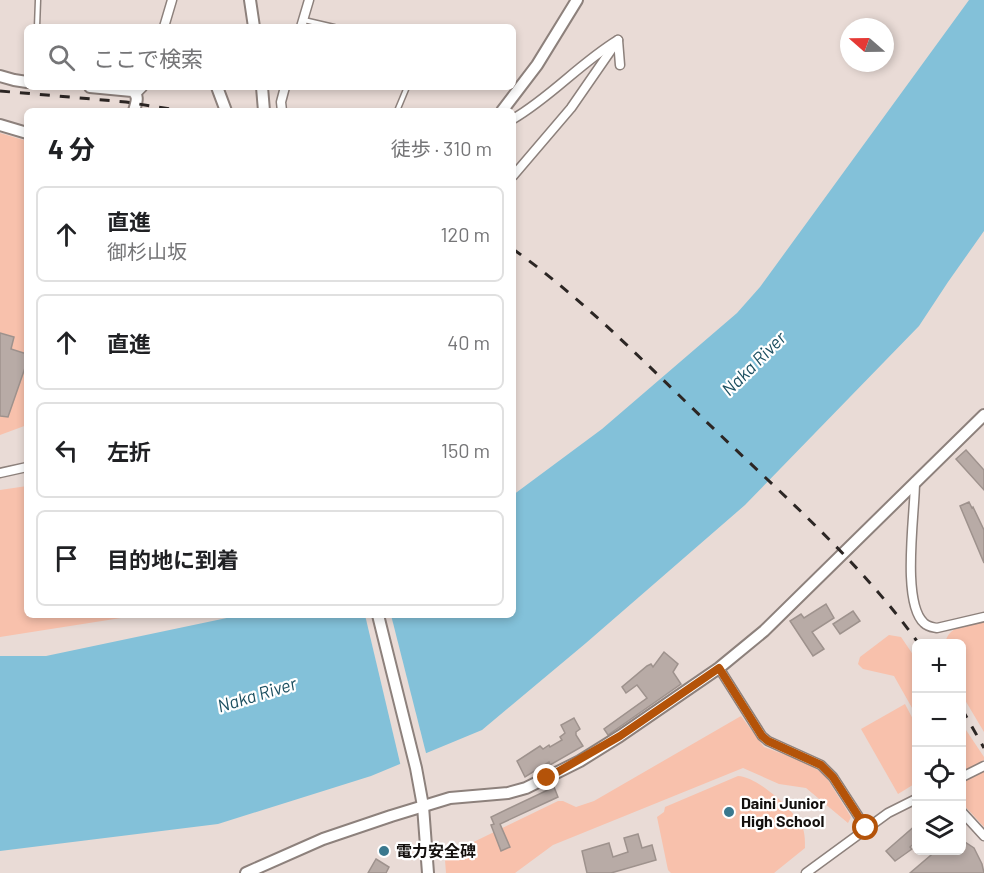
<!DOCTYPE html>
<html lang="ja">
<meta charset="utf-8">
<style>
:root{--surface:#fff;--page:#f2f2f2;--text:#202124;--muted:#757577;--line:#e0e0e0}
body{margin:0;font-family:Barlow,"Noto Sans JP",sans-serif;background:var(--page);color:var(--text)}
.controls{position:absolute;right:18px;bottom:18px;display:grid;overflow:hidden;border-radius:9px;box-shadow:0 3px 9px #0003}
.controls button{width:54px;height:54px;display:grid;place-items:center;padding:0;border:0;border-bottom:2px solid var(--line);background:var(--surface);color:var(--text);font:30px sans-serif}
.compass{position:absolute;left:840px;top:18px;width:54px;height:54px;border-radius:50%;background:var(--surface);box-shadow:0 3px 9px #0003;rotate:290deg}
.stop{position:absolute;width:18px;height:18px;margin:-14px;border:4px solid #b45309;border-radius:50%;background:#fff}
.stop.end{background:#b45309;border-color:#fff;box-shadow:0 2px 6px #0008}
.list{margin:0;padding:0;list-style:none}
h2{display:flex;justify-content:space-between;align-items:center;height:78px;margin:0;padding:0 24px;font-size:26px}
h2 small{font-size:20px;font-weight:400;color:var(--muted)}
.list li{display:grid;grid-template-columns:39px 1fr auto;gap:18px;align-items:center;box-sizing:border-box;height:96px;margin:0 12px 12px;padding:0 12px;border:2px solid var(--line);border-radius:9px}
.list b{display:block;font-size:22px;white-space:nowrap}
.list p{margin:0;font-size:20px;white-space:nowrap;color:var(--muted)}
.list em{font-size:20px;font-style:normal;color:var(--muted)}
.icon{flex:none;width:33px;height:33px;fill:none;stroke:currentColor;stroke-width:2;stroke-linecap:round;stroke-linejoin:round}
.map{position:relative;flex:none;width:984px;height:873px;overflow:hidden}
.search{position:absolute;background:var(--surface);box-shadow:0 3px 9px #0003;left:24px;top:24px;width:492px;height:66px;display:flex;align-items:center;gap:15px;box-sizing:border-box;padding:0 21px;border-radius:9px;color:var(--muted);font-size:22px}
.panel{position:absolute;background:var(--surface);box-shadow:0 3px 9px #0003;left:24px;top:108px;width:492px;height:510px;border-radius:9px}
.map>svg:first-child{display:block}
.green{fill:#f8c1ac}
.water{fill:#83c1d9}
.pier{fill:#e9dbd6}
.building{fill:#b8aba6;stroke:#9e928d;stroke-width:1.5}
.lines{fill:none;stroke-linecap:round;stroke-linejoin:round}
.lane-casing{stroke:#8d817c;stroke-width:7}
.street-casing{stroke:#8d817c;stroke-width:11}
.secondary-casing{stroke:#8d817c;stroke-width:14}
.lane{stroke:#fff;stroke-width:4}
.street{stroke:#fff;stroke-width:8}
.secondary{stroke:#fff;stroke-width:10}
.rail{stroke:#2c2624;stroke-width:3;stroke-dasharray:10 10;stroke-linecap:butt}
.route{stroke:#b45309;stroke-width:8}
.poi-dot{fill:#3a788e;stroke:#fff;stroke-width:2}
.labels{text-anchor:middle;stroke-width:4.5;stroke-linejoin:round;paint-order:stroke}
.poi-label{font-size:16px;font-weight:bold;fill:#130f0d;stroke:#fff;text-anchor:start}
.water-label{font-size:18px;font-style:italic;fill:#1c4f60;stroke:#fff}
</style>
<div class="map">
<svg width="984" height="873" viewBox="0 0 984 873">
<rect width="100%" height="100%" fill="#e9dbd6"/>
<g class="green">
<path d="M 0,133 L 27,141 L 27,425 L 0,435 Z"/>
<path d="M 27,486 L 27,615 L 140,615 L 0,637 L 0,490 Z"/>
<path d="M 984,622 L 984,732 L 962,695 L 962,644 L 945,643 C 950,624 967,626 984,622 Z"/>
<path d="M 889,635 L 901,637 L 916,659 L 916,715 L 894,676 L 863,669 L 858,664 L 860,657 Z"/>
<path d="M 905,704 L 916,725 L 916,783 L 898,794 L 861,729 Z"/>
<path d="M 741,716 L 764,747 L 807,763 L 825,775 L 851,817 L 848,823 L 806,788 L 779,784 L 743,768 L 553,845 L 515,873 L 446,873 L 445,860 L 451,853 L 558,801 L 563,801 L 576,807 L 594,801 Z"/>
<path d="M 962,724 L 984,757 L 984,760 L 962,773 Z"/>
<path d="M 984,771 L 984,827 L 962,803 L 962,783 Z"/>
<path d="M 738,776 C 758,777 795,810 803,829 C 805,834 805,842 805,848 L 774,873 L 671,873 L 668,870 L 657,817 L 664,812 L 665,807 Z"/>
</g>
<path class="water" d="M 969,0 L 984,0 L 984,231 L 948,282 L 919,326 L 745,505 L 586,643 L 482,730 L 371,776 L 218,824 L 0,851 L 0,656 L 46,656 L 241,615 L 513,615 L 513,495 L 602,429 L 737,313 L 760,287 Z"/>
<path class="pier" d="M 365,615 L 391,615 L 427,757 L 401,767 Z"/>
<g class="building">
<path d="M 0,333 L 14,337 L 11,349 L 27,354 L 27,362 L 8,417 L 0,416 Z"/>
<path d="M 966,450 L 984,470 L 984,490 L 956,459 Z"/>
<path d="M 969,502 L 972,508 L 973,507 L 984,530 L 984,563 L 960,506 Z"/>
<path d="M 826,604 L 834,618 L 812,632 L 824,649 L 813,656 L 790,621 L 801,614 L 804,618 Z"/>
<path d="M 853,611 L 860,621 L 840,634 L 833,624 Z"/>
<path d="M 664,652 L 678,664 L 673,672 L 681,684 L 608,735 L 604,729 L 647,698 L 637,685 L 626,693 L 622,687 L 647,666 L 651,664 L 653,667 Z"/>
<path d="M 574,718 L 580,729 L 576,732 L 576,735 L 583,746 L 550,765 L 549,762 L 525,777 L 517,761 L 540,746 L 543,749 L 549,745 L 550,747 L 562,740 L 560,737 L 565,733 L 561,725 Z"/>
<path d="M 554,787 L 558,797 L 500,824 L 510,847 L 501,851 L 491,825 L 494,824 L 491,817 Z"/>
<path d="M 916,825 L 916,842 L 910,847 L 912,849 L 895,861 L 886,851 Z"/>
<path d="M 638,834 L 642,848 L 652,845 L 656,860 L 611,873 L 587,873 L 582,851 L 609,843 L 613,857 L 628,852 L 624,838 Z"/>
<path d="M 962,840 L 974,848 L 982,864 L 984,873 L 910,873 L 937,850 L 962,850 Z"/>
<path d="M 376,859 L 389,867 L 386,873 L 368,873 Z"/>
</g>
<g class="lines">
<g class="lane-casing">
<g id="lane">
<path d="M 304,20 L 334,27"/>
<path d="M 37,27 L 38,0"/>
<path d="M 397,111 L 407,87"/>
</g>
</g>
<g class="street-casing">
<g id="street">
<path d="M 164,27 L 172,0"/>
<path d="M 301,27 L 309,0"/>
<path d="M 136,94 L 143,87"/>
<path d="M 282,111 L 281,102 L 285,87"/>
<path d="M 513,119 C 551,97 580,63 618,40 L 620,65"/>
<path d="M 513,176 L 571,108 L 618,40"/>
<path d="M 0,473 L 27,467"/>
<path d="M 915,482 C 915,513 901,602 924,623 C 928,627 932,627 937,628 L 984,617"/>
<path d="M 719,668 L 762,736 L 768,741 L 821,765 L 833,777 L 866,828"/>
<path d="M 962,777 L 984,766"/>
<path d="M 962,812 L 984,836"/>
<path d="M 806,873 L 888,813 L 916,799"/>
</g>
</g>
<g class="secondary-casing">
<g id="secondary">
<path d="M 250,0 L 254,27"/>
<path d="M 0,76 L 14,80 L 27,82"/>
<path d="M 90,87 L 132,91 C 140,96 136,103 134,111"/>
<path d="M 217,87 L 226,111"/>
<path d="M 262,87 L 264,111"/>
<path d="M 502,111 L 537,65 L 577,0"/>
<path d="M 0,125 L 27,133"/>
<path d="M 378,615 L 416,768 L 423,806 L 428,873"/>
<path d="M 246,873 L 323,839 L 391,816 L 450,798 L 508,793 L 526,788 L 580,761 L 620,736 L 719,668 L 764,631 L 984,415"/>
</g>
</g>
<use href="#lane" class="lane"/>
<use href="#street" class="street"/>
<use href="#secondary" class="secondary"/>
<g class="rail">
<path d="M 0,91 L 126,102 L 183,111"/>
<path d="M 513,249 C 586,301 649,367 714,429 C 784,496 862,564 919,644"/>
<path d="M 962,709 L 984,748"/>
</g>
</g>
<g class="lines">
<path class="route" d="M 547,778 L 620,736 L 719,668 L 762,736 L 768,741 L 821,765 L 833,777 L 866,828"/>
</g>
<g class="poi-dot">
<circle cx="729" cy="812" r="6"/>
<circle cx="384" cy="851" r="6"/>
</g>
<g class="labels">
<g class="poi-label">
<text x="741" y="809">Daini Junior<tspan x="741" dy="18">High School</tspan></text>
<text x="396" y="857">電力安全碑</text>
</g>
<g class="water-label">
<text transform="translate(754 364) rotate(-45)" y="6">Naka River</text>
<text transform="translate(257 695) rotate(-17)" y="6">Naka River</text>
</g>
</g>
</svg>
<div class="controls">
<button>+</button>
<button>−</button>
<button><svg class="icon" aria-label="locate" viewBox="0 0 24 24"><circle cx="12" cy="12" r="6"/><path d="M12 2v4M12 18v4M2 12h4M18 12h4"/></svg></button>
<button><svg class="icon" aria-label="layers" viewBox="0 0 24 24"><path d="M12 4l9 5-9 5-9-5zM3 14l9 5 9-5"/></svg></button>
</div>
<svg class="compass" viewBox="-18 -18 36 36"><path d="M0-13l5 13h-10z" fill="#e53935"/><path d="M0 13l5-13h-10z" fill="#757577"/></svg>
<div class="stop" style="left:866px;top:828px"></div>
<div class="stop end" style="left:547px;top:778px"></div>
<div class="search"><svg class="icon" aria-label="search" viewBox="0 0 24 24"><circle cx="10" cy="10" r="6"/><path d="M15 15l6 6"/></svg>ここで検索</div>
<section class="panel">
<h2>4 分<small>徒歩 · 310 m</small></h2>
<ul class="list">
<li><svg class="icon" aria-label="ahead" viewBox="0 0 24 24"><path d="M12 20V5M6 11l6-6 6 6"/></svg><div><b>直進</b><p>御杉山坂</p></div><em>120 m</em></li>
<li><svg class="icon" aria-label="ahead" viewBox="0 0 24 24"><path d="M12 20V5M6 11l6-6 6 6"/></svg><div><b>直進</b></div><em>40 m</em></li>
<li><svg class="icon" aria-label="left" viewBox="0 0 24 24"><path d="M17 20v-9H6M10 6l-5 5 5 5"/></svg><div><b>左折</b></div><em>150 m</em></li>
<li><svg class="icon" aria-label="arrive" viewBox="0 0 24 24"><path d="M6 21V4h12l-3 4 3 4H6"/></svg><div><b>目的地に到着</b></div></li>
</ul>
</section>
</div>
